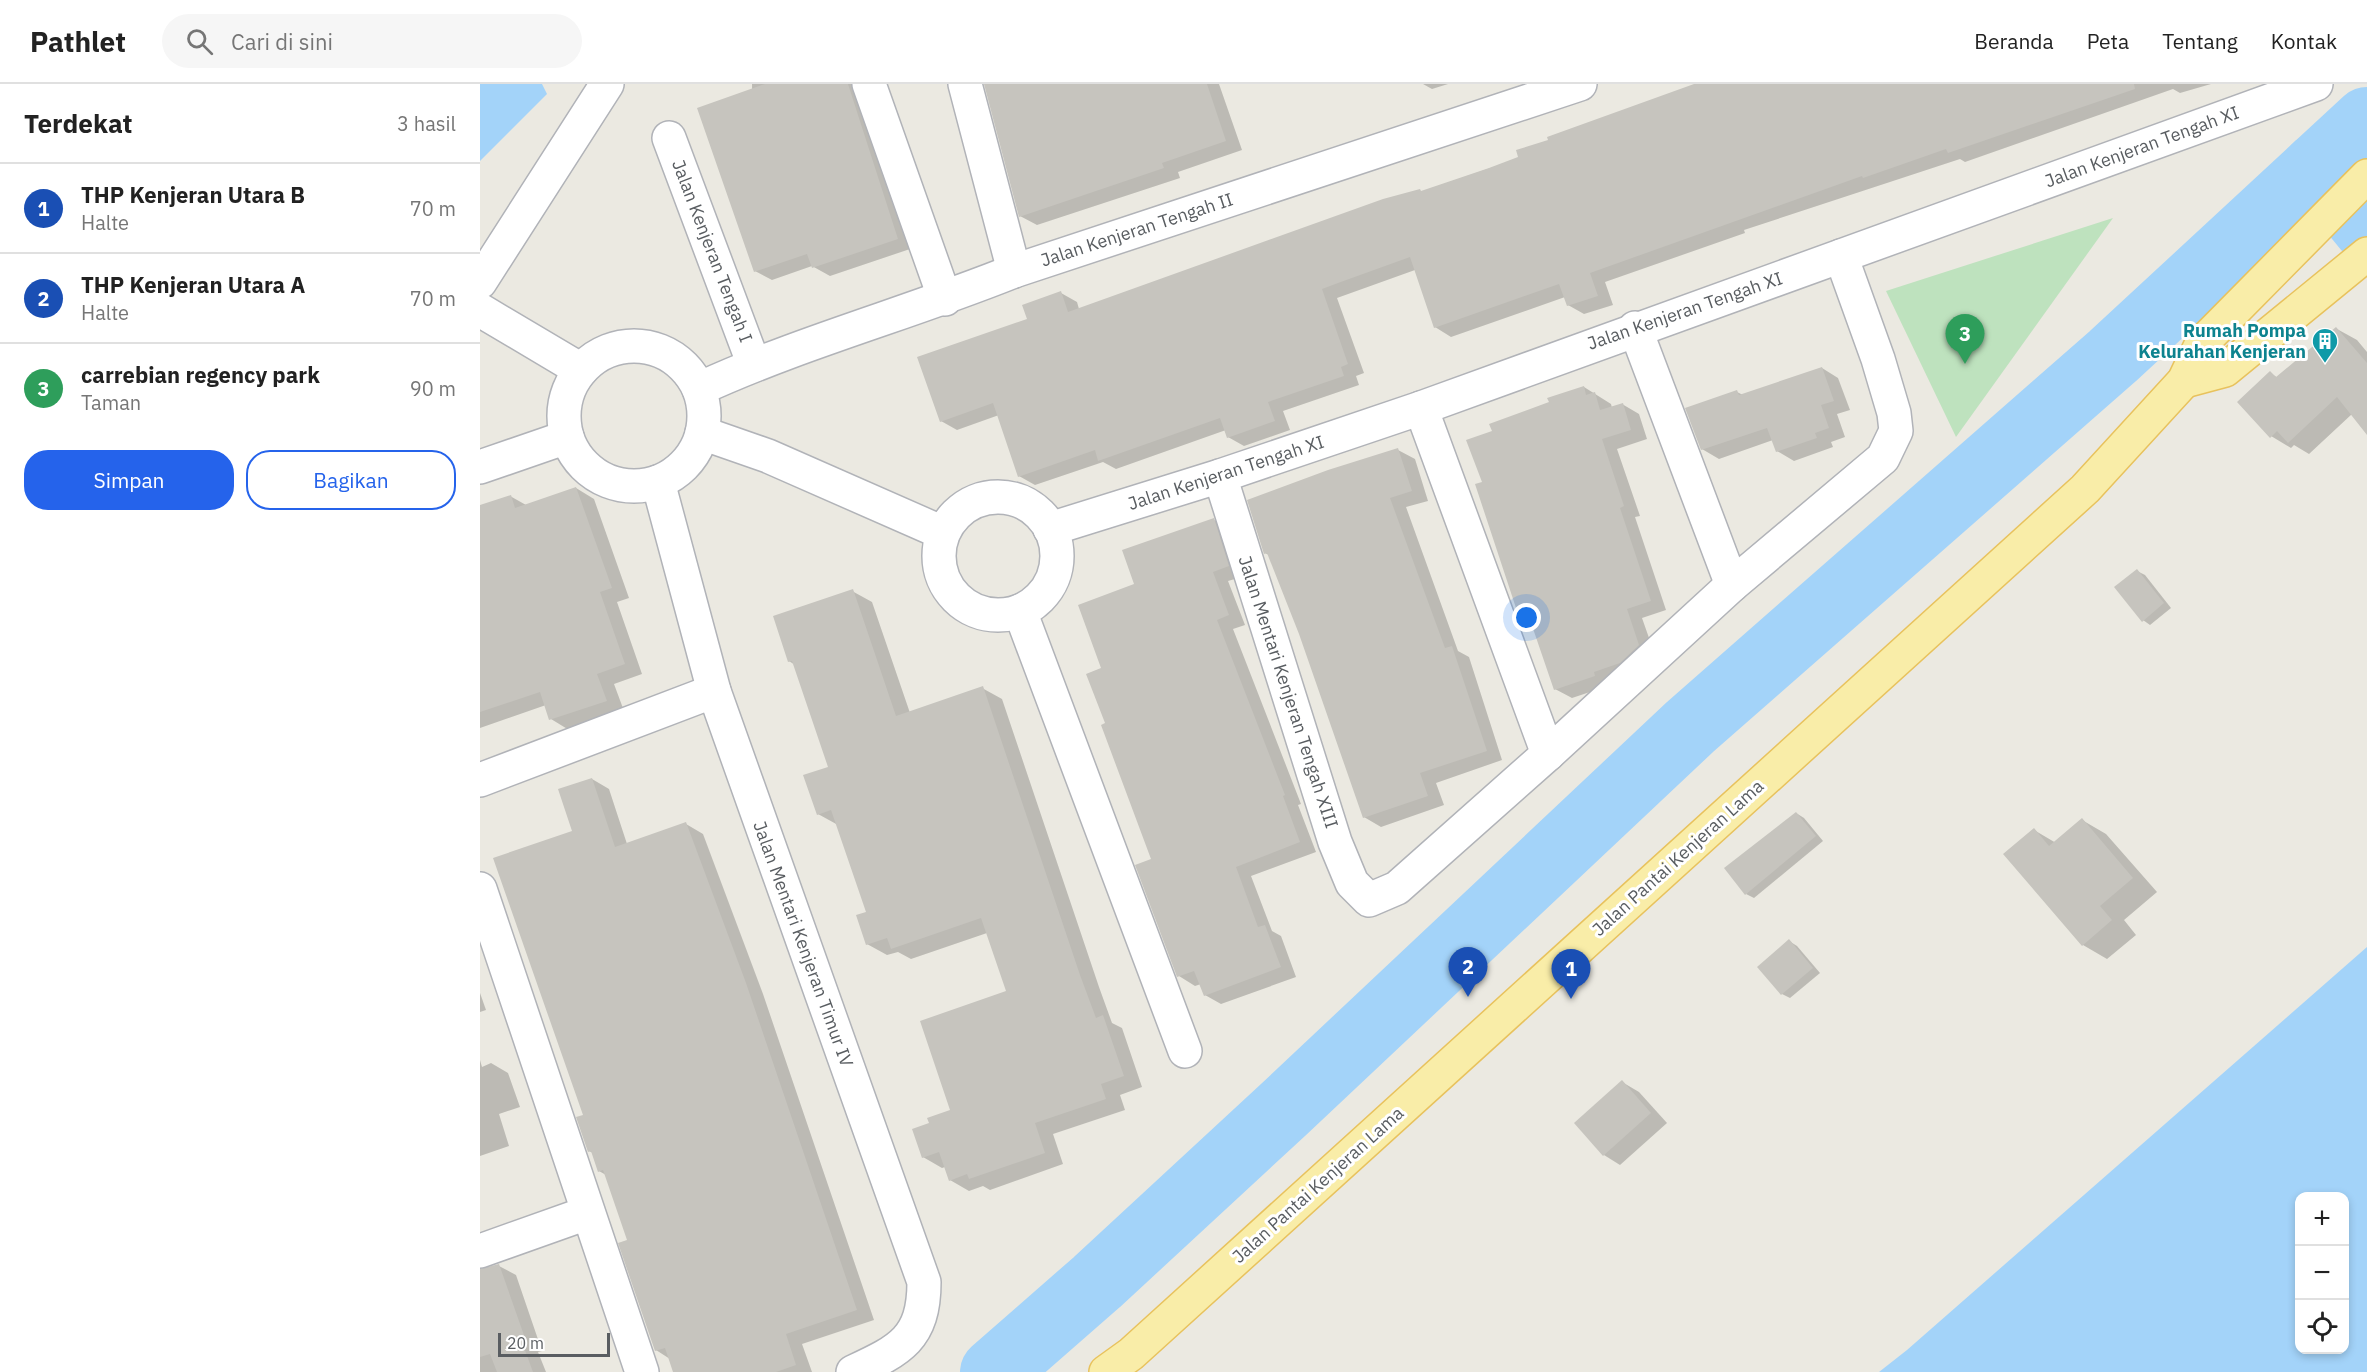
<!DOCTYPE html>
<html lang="id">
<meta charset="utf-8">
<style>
:root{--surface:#fff;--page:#f6f6f6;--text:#222;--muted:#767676;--line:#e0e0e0;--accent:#2563eb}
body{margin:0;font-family:"IBM Plex Sans",sans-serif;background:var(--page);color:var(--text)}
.controls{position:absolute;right:18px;bottom:18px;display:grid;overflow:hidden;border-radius:12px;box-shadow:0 3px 9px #0003}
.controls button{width:54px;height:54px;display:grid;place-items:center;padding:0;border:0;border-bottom:2px solid var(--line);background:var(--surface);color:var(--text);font:30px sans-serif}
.scale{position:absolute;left:18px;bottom:15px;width:112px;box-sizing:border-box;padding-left:6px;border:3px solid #595d61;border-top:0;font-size:16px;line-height:21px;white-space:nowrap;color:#595d61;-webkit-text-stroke:4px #fff;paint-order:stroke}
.you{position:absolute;left:1047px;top:534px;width:21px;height:21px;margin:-15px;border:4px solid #fff;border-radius:50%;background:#1a73e8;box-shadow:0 0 0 9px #1a73e833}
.badge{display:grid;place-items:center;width:39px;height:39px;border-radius:50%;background:var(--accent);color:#fff;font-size:20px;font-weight:700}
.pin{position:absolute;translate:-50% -50px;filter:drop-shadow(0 2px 3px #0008)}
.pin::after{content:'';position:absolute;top:32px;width:21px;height:18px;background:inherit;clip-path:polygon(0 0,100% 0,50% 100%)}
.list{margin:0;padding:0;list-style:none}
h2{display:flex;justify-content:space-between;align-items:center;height:78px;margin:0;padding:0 24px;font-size:26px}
h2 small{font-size:20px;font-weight:400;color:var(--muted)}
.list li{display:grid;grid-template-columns:39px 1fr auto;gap:18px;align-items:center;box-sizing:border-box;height:90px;padding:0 24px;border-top:2px solid var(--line)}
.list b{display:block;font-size:22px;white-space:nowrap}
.list p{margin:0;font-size:20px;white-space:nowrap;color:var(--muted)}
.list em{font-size:20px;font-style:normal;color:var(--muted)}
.actions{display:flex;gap:12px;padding:18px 24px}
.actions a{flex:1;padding:14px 0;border:2px solid var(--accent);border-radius:24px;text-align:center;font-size:21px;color:var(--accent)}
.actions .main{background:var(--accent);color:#fff}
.icon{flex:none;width:33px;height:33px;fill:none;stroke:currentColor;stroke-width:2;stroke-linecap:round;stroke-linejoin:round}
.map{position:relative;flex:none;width:1887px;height:1288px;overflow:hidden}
header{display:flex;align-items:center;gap:36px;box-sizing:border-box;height:84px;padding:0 30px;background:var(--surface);border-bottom:2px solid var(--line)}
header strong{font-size:28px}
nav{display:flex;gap:33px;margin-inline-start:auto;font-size:21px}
.search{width:420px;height:54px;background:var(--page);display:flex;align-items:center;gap:15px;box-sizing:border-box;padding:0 21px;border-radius:33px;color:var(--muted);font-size:22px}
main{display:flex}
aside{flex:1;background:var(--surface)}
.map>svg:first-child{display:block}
.green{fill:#bee2be}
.water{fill:#a3d3f9;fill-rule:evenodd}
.shadow{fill:#0003}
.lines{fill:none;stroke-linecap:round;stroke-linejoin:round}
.river{stroke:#a3d3f9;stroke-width:68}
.building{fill:#c6c4be}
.street-casing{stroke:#b1b3b8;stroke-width:36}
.primary-casing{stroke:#e8c25d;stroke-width:36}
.street{stroke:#fff;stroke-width:33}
.primary{stroke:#f9eda8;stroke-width:33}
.labels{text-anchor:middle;stroke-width:6;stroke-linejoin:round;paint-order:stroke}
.street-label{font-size:18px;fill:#595d61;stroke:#fff}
.culture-label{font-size:18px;font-weight:bold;fill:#0d838f;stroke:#fff;text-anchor:end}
</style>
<header>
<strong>Pathlet</strong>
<div class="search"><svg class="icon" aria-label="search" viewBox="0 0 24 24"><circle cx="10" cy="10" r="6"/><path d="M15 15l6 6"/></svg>Cari di sini</div>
<nav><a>Beranda</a><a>Peta</a><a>Tentang</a><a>Kontak</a></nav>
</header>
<main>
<aside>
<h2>Terdekat<small>3 hasil</small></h2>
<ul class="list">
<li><span class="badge" style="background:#1a4fb4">1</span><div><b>THP Kenjeran Utara B</b><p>Halte</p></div><em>70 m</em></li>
<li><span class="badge" style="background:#1a4fb4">2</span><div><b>THP Kenjeran Utara A</b><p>Halte</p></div><em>70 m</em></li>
<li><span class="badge" style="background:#2e9e5b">3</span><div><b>carrebian regency park</b><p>Taman</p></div><em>90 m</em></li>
</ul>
<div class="actions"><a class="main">Simpan</a><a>Bagikan</a></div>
</aside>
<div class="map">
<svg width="1887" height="1288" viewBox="0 0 1887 1288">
<rect width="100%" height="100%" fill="#ebe9e1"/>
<path class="green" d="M 1633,134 L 1476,353 L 1406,207 Z"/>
<g class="water">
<path d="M 0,0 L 62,0 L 67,10 L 0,77 Z"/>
<path d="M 1887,863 L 1887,1288 L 1399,1288 L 1427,1266 ZM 1864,1112 L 1864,1266 L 1820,1266 L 1820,1112 Z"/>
</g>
<g class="shadow">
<path d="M 272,0 L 379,0 L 433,164 L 350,192 L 332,182 L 292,196 L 275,187 Z"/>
<path d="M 506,0 L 739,0 L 762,66 L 698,88 L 700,94 L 557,141 L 540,132 Z"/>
<path d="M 943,0 L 968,0 L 952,5 Z"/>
<path d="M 1219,0 L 1731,0 L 1700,9 L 1693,5 L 1485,78 L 1480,75 L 1264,146 L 1265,149 L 1125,198 L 1133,221 L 1104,230 L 1088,221 L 1085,213 L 971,253 L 955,243 L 935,186 L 857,214 L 884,289 L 876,292 L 879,301 L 803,327 L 810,346 L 764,362 L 748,353 L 746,346 L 636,385 L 623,378 L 555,401 L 539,392 L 519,331 L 477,346 L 461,337 L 549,236 L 581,209 L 597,218 L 599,225 L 1040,74 Z"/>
<path d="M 1857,245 L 1877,256 L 1887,268 L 1887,349 L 1872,330 L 1829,370 L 1814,361 L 1811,364 L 1791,352 L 1790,289 L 1798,294 Z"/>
<path d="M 1342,284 L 1358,294 L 1370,326 L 1357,330 L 1365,353 L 1351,358 L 1353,363 L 1314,377 L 1297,367 L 1293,356 L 1239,375 L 1222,365 L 1257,308 L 1263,311 Z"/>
<path d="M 1104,303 L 1131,320 L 1132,324 L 1142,320 L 1159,330 L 1167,355 L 1137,365 L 1160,432 L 1155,433 L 1186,526 L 1162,534 L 1175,571 L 1131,601 L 1092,614 L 1075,605 L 1051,536 L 1039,529 L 1004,399 L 1013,348 Z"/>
<path d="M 918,366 L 935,375 L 948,417 L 926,423 L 978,567 L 989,573 L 1022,676 L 956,699 L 964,721 L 901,743 L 884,733 L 820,549 L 789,471 L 785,469 Z"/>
<path d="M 96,404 L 114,415 L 149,514 L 137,518 L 162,590 L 134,600 L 144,627 L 89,646 L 71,635 L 66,621 L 0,644 L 0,423 L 30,412 L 46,421 Z"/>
<path d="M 734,436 L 750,446 L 765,492 L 748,497 L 765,541 L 753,545 L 821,720 L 818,721 L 836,768 L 771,792 L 792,847 L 801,852 L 816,893 L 741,920 L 725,911 L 721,900 L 715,902 L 699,892 L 673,776 L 627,640 L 623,585 L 656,501 Z"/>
<path d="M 1657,487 L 1665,491 L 1691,524 L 1670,541 L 1663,536 Z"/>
<path d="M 372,507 L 392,518 L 430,629 L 502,604 L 522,615 L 619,903 L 632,939 L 642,944 L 662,1003 L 640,1011 L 645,1026 L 573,1050 L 583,1080 L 510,1106 L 503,1102 L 489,1107 L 470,1096 L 465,1083 L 462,1084 L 443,1073 L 451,1040 L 472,1027 L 528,908 L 507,849 L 431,875 L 418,868 L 407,871 L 387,860 L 388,829 L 358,741 L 338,730 L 350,684 L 315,581 L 309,577 Z"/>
<path d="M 112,695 L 129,705 L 147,760 L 206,740 L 223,750 L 283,910 L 394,1236 L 322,1260 L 332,1288 L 195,1288 L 190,1275 L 176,1266 L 149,1157 L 126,1091 L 119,1087 L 113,1069 L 109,1067 L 105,1032 L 94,748 Z"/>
<path d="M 1316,729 L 1324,734 L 1343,757 L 1274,814 L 1266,810 Z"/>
<path d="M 1602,736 L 1626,750 L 1677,808 L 1644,836 L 1656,851 L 1627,875 L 1603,861 L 1554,746 L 1576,759 Z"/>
<path d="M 1309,857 L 1317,862 L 1340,889 L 1310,914 L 1302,910 Z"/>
<path d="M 0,909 L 6,926 L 0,928 Z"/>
<path d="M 0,976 L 2,983 L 11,979 L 28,989 L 40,1023 L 19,1030 L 29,1062 L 0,1072 Z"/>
<path d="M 1142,998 L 1159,1008 L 1187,1039 L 1140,1081 L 1124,1071 Z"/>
<path d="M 19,1182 L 36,1191 L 62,1267 L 58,1268 L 66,1288 L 0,1288 L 0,1186 Z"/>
</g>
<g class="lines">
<g class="river">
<path d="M 1837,83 L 1887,144"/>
<path d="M 514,1288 L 617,1198 L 803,1026 L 1210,643 L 1633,272 L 1887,37"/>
</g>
</g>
<g class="building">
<path d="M 285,0 L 368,0 L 418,155 L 332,184 L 327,170 L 274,188 L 217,24 Z"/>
<path d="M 504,0 L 727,0 L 746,57 L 682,79 L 684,84 L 539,133 Z"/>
<path d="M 1214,0 L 1654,0 L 1655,5 L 1468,69 L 1466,65 L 1383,94 L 1382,92 L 1110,189 L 1118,212 L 1087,222 L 1079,200 L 954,244 L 930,173 L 858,199 L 842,205 L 868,280 L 861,283 L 864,292 L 788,318 L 795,337 L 747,354 L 740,334 L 618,377 L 615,366 L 538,393 L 513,319 L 460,338 L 437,273 L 547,235 L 542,221 L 581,207 L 588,228 L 903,115 L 940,105 L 941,107 L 1009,84 L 1038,73 L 1036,66 L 1068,56 L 1067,53 Z"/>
<path d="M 1856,243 L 1887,279 L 1887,351 L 1857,313 L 1808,359 L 1797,347 L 1790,354 L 1757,318 L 1790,287 L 1796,293 Z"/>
<path d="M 1342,283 L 1354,317 L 1341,321 L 1349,344 L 1335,349 L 1337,354 L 1296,368 L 1287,344 L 1221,366 L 1205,324 L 1257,306 L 1259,311 Z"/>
<path d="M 1104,302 L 1106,311 L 1115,308 L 1120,326 L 1143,319 L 1151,346 L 1122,355 L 1144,422 L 1140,424 L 1171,517 L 1147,525 L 1159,561 L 1140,579 L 1114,588 L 1115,592 L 1074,606 L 1047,527 L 1038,530 L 995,400 L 1002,398 L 986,356 L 1012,347 L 1009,340 L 1069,318 L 1067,314 Z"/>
<path d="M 918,364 L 932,407 L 910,414 L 965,564 L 972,562 L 1007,667 L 940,689 L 948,712 L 883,734 L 819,550 L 787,469 L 784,470 L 767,416 L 848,386 Z"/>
<path d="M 96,403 L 132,504 L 120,508 L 145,580 L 117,590 L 127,617 L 69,636 L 60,608 L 0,628 L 0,421 L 31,411 L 35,424 Z"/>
<path d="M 734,434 L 749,482 L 733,488 L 749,531 L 737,536 L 805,711 L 803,712 L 820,758 L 756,783 L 778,843 L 785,841 L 801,883 L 724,912 L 714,887 L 697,893 L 655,781 L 671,775 L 621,641 L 625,639 L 606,590 L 621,584 L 598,521 L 654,500 L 642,466 Z"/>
<path d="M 1657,485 L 1684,519 L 1662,538 L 1634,503 Z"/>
<path d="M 373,505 L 416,632 L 503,602 L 600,891 L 616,934 L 623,931 L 644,992 L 621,1000 L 626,1015 L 555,1039 L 565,1069 L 489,1095 L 487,1090 L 469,1097 L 459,1068 L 442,1074 L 432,1045 L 449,1039 L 447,1034 L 470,1026 L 440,937 L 526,907 L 501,834 L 411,865 L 407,854 L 386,861 L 376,831 L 386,828 L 351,726 L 337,731 L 323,691 L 348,683 L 312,577 L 308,578 L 293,532 Z"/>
<path d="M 112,694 L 135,763 L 206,738 L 266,899 L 377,1226 L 306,1250 L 316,1281 L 296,1288 L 193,1288 L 185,1264 L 175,1267 L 138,1159 L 147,1156 L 123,1086 L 118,1088 L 111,1067 L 108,1068 L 96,1033 L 103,1031 L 13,774 L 92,747 L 78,705 Z"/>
<path d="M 1316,728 L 1336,752 L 1265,811 L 1244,784 Z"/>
<path d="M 1602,734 L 1653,794 L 1620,822 L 1632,836 L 1602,862 L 1523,770 L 1554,744 L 1569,762 Z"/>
<path d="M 1309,855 L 1333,884 L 1301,911 L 1277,883 Z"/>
<path d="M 1142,996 L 1171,1029 L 1123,1072 L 1094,1039 Z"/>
<path d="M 19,1180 L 46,1257 L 42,1258 L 53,1288 L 17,1288 L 10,1270 L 0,1273 L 0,1185 Z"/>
</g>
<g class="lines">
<g class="street-casing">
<g id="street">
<path d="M 389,0 L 465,215"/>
<path d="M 485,0 L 534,187"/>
<path d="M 189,54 L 274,281"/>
<path d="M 0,198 L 127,0"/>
<path d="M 0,226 L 101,286"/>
<path d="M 1155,244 L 1252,501"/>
<circle cx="154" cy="332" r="70"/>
<path d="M 219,305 C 321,258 430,229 534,187 L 1100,0"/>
<path d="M 941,324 L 1068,670"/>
<path d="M 222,349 L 288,372 L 463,449"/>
<path d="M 0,383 L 87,353"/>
<path d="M 740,392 L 855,758 L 872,799 L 889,816 L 917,804 L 1068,670 L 1252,501 L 1403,374 L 1416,347 L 1414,329 L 1398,275 L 1361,172"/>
<path d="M 178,398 L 234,607 L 444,1198 C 444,1255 420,1266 373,1288"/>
<circle cx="518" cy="472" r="59"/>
<path d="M 570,445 L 740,392 L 941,324 L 1836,0"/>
<path d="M 540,527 L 705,967"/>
<path d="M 0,696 L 234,607"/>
<path d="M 0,805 L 162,1288"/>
<path d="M 0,1167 L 107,1129"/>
</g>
</g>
<g class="primary-casing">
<g id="primary">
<path d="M 1704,297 L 1745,286 L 1887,170"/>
<path d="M 626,1288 L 651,1270 L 1605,405 L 1704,297 L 1722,259 L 1887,92"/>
</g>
</g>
<use href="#street" class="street"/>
<use href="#primary" class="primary"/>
</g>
<defs>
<g id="building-pin" transform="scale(1.35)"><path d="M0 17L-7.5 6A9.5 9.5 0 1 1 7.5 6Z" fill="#0f9aa8" stroke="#fff"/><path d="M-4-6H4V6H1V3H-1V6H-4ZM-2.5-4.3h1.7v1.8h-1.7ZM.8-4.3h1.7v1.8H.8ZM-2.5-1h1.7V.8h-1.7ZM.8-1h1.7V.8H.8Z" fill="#fff"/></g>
</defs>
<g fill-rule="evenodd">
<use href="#building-pin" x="1845" y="257"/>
</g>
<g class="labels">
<g class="street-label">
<text transform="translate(1662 63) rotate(-20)" y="6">Jalan Kenjeran Tengah XI</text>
<text transform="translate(657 146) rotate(-18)" y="6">Jalan Kenjeran Tengah II</text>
<text transform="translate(232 167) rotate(69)" y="6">Jalan Kenjeran Tengah I</text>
<text transform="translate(1205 227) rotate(-19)" y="6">Jalan Kenjeran Tengah XI</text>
<text transform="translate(746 389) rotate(-18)" y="6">Jalan Kenjeran Tengah XI</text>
<text transform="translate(808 608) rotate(72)" y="6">Jalan Mentari Kenjeran Tengah XIII</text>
<text transform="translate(1198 774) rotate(-42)" y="6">Jalan Pantai Kenjeran Lama</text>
<text transform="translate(323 860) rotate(70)" y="6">Jalan Mentari Kenjeran Timur IV</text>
<text transform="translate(838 1101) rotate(-42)" y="6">Jalan Pantai Kenjeran Lama</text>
</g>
<g class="culture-label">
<text x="1826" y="253">Rumah Pompa<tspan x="1826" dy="21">Kelurahan Kenjeran</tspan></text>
</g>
</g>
</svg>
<div class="controls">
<button>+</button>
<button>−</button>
<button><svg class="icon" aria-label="locate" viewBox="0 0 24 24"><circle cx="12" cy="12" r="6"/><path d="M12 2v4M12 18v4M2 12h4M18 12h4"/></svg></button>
</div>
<div class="scale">20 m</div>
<div class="you"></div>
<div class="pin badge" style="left:1091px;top:915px;background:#1a4fb4">1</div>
<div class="pin badge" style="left:988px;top:913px;background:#1a4fb4">2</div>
<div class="pin badge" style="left:1485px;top:280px;background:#2e9e5b">3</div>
</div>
</main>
